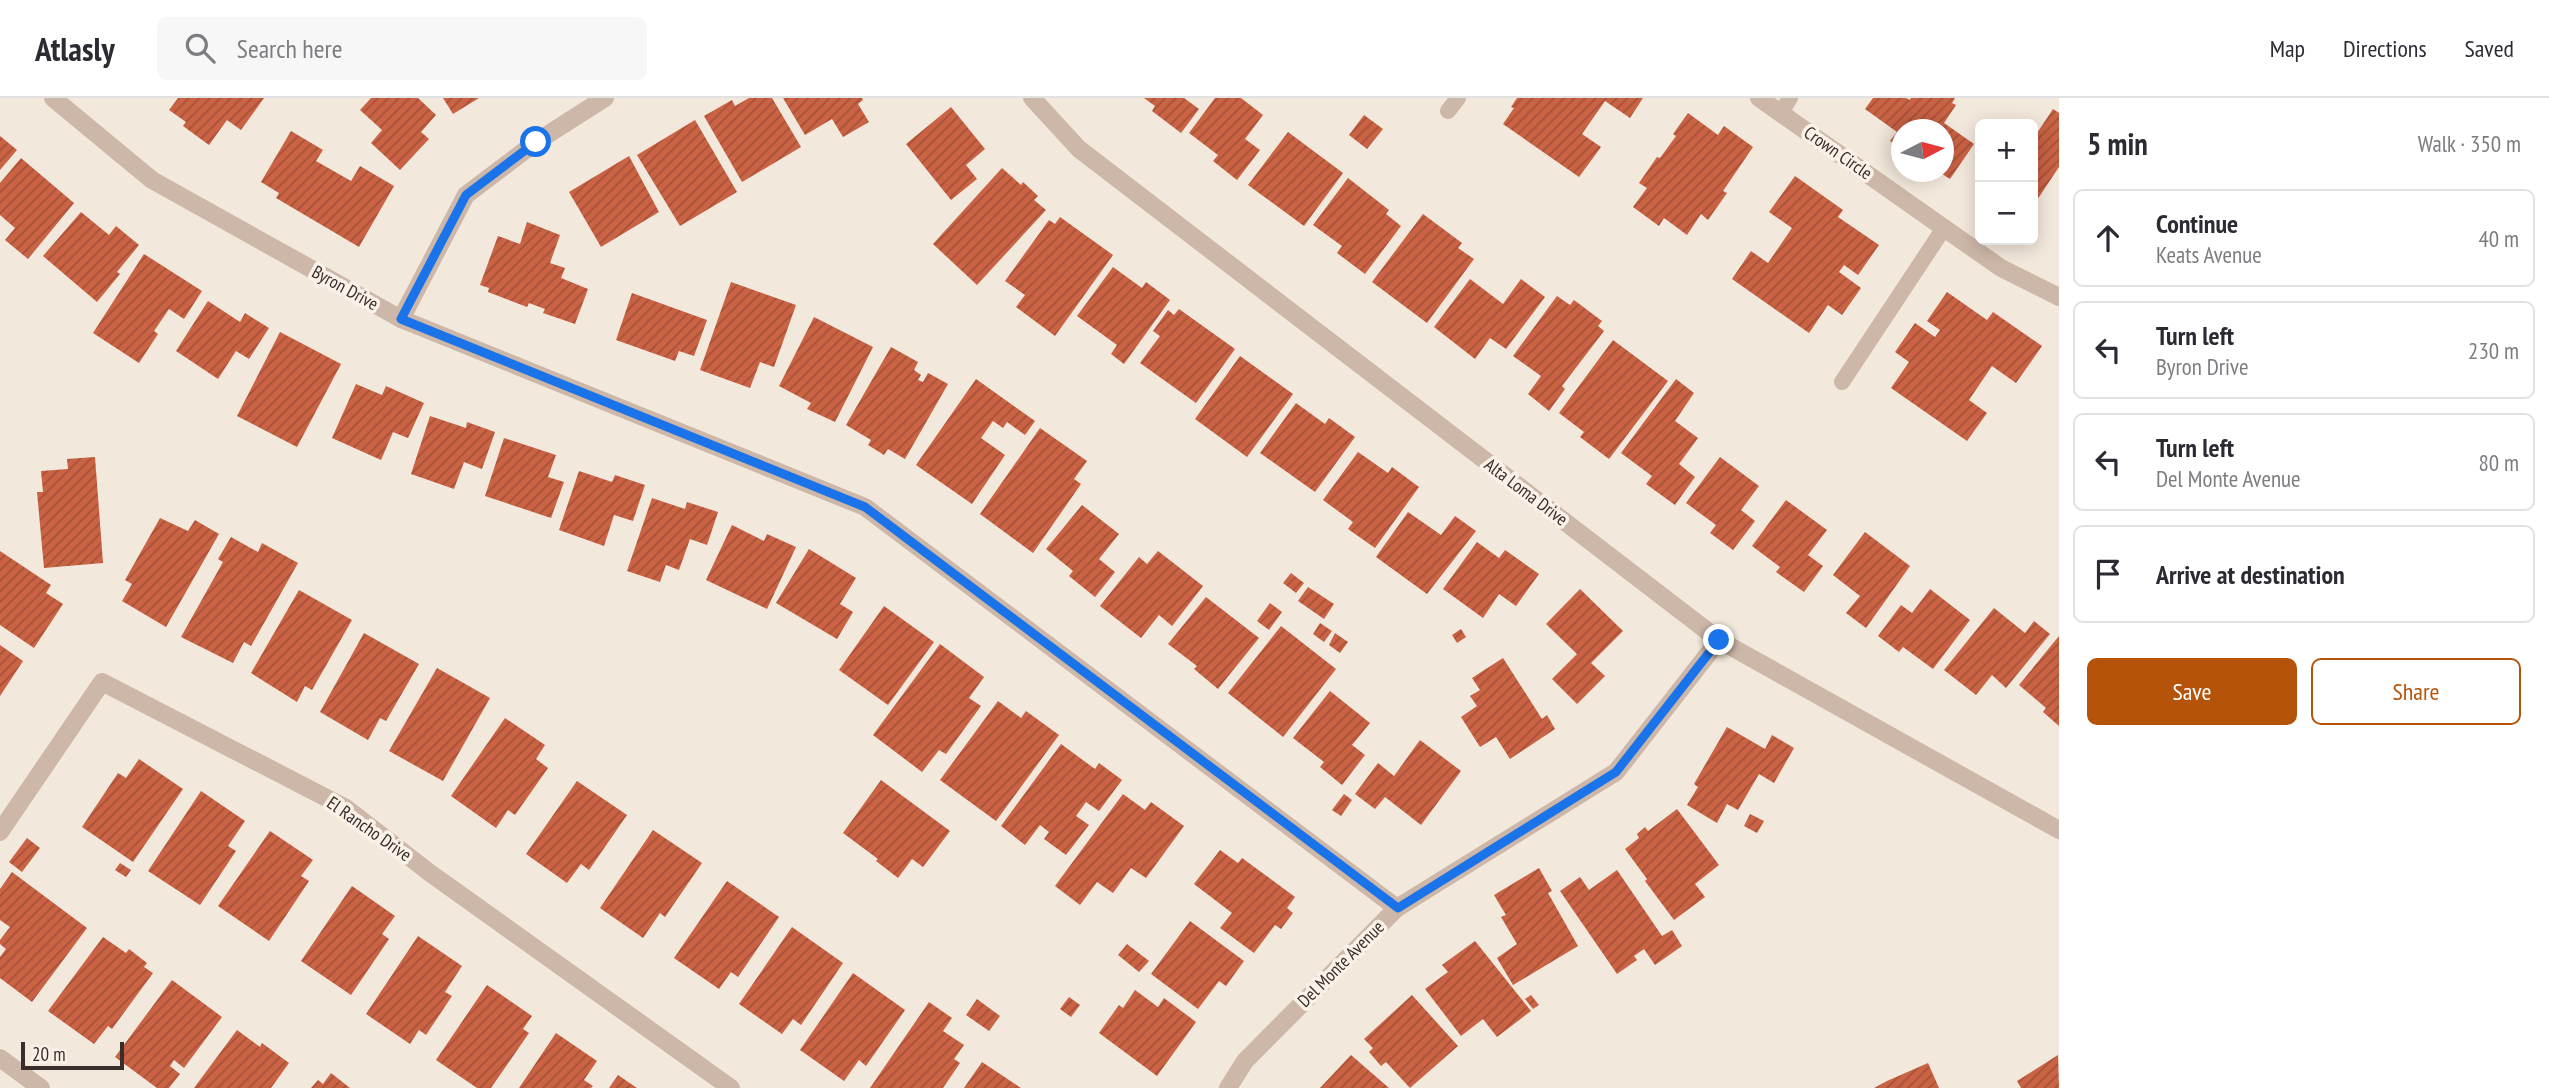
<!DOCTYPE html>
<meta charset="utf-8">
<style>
:root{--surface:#fff;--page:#f7f7f7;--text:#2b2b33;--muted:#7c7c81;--line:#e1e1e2;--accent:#b45309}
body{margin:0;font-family:"PT Sans Narrow",sans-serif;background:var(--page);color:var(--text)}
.controls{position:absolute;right:21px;top:21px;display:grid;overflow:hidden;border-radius:10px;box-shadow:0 4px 18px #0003}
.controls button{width:63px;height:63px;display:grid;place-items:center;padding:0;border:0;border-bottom:2px solid var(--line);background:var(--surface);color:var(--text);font:35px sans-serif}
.compass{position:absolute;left:1891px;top:21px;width:63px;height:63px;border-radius:50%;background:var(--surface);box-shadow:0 4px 18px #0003;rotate:84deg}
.scale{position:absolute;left:21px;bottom:18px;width:103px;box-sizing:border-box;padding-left:7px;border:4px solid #382d28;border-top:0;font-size:19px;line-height:24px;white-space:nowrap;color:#382d28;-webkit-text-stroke:5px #faf2e9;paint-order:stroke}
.stop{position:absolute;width:21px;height:21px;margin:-16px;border:5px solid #1a73e8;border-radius:50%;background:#fff}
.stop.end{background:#1a73e8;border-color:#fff;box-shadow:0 2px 7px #0008}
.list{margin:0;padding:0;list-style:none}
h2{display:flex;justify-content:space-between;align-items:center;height:91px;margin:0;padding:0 28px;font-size:30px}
h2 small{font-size:23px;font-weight:400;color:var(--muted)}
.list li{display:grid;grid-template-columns:46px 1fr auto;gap:21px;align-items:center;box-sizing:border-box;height:98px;margin:0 14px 14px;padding:0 14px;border:2px solid var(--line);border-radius:10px}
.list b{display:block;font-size:26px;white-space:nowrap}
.list p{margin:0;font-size:23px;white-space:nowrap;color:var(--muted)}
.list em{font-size:23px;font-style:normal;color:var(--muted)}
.actions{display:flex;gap:14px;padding:21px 28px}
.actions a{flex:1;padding:16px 0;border:2px solid var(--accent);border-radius:10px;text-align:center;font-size:24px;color:var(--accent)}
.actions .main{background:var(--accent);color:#fff}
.icon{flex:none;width:38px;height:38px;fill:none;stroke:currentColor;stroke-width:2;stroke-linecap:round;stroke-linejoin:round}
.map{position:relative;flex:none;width:2059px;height:990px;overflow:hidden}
header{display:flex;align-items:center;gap:42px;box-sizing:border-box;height:98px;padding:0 35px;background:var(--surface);border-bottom:2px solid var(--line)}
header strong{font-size:33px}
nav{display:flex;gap:38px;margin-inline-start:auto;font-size:24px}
.search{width:490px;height:63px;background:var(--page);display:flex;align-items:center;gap:18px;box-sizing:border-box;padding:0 24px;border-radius:10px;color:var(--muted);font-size:26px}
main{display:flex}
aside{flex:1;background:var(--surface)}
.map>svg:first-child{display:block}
.building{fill:url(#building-hatch)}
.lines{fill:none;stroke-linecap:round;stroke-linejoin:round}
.service{stroke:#ccb7a8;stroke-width:16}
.minor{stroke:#ccb7a8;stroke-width:18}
.route{stroke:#1a73e8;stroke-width:9}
.labels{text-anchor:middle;stroke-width:7;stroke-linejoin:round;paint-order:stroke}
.street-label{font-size:18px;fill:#382d28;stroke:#faf2e9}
</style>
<header>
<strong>Atlasly</strong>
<div class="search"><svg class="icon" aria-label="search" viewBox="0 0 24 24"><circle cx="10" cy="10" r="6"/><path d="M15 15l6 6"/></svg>Search here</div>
<nav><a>Map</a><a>Directions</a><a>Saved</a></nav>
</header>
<main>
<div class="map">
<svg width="2059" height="990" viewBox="0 0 2059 990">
<defs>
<pattern id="building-hatch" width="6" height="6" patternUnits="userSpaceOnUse" patternTransform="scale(1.75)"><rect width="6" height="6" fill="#ca6244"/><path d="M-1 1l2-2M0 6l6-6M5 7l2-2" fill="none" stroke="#a55139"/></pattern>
</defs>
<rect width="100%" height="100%" fill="#f3e8dc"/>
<g class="building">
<path d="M 178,0 L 264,0 L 241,32 L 227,22 L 209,47 L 183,28 L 186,24 L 169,12 Z"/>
<path d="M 371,0 L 418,0 L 436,17 L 421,34 L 429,41 L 400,72 L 371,45 L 382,32 L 360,12 Z"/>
<path d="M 443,0 L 479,0 L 453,16 Z"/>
<path d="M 749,0 L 772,0 L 801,49 L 742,84 L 704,18 L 732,2 L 735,8 Z"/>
<path d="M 783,0 L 862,0 L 863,2 L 858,6 L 869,24 L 843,39 L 832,21 L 805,37 Z"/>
<path d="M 1144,0 L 1184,0 L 1199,11 L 1181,35 L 1152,13 L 1155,8 Z"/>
<path d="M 1215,0 L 1241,0 L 1263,17 L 1245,41 L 1260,52 L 1237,82 L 1213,63 L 1218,57 L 1189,35 Z"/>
<path d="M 1517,0 L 1643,0 L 1630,20 L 1605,3 L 1582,36 L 1601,49 L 1579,79 L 1503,26 L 1514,10 L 1511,9 Z"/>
<path d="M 1873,0 L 1906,0 L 1910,2 L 1911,0 L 1955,0 L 1952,5 L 1956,7 L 1944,25 L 1974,46 L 1950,81 L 1939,74 L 1944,74 L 1944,32 L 1902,32 L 1902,51 L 1890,43 L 1897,34 L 1865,11 Z"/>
<path d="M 951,9 L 985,51 L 966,67 L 977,81 L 951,102 L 906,46 Z"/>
<path d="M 2053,11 L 2059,15 L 2059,69 L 2033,108 L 2033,41 Z"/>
<path d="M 1688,15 L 1718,37 L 1724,28 L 1753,49 L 1723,93 L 1727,95 L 1708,122 L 1701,116 L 1687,137 L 1664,120 L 1659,128 L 1633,109 L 1647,90 L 1639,85 L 1657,59 L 1660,60 L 1676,38 L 1673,36 Z"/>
<path d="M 1364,17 L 1383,31 L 1367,51 L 1349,37 Z"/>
<path d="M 695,22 L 737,94 L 680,128 L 637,57 Z"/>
<path d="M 291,33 L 323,52 L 316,63 L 351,83 L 360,68 L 394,88 L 359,149 L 276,100 L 279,95 L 261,84 Z"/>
<path d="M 1288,34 L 1343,75 L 1304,128 L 1248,87 Z"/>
<path d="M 0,38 L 17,52 L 0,72 Z"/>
<path d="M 629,58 L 659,114 L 601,149 L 569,94 Z"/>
<path d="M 21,60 L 74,105 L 28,161 L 5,142 L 15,130 L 0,117 L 0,85 Z"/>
<path d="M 1002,70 L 1021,87 L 1023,84 L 1038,98 L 1034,102 L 1046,112 L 977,187 L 933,146 Z"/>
<path d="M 1795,78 L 1843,112 L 1838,119 L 1879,147 L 1858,177 L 1844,167 L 1839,174 L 1861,190 L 1842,217 L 1828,207 L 1809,235 L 1732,181 L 1751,153 L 1768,165 L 1792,130 L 1769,114 Z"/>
<path d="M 1348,80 L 1389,112 L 1386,116 L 1401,128 L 1365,176 L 1337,155 L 1342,148 L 1313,127 Z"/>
<path d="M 81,114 L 109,137 L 116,128 L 139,147 L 117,174 L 120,176 L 97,204 L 43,158 Z"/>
<path d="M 1423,116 L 1462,145 L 1458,150 L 1474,161 L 1427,225 L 1372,184 Z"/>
<path d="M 1060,119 L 1113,157 L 1055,238 L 1016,209 L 1025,197 L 1005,183 L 1049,122 L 1055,126 Z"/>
<path d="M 527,124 L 560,137 L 550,165 L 565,170 L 561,180 L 588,191 L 575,226 L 543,215 L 545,211 L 529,205 L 527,209 L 488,194 L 489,190 L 480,187 L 498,138 L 520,146 Z"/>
<path d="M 144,156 L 202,193 L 184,221 L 169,211 L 154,233 L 158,236 L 139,265 L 93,235 Z"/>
<path d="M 1113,169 L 1142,190 L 1146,184 L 1170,202 L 1124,266 L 1111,256 L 1117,247 L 1077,218 Z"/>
<path d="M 1470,181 L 1503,206 L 1521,181 L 1545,199 L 1506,251 L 1490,240 L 1475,261 L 1434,229 Z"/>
<path d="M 731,184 L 796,207 L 774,269 L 760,264 L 750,290 L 700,272 Z"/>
<path d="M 1947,194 L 1987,222 L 1993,214 L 2042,248 L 2016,285 L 1992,268 L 1969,302 L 1987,315 L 1967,343 L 1891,290 L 1909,264 L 1895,254 L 1915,225 L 1935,239 L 1940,232 L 1927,223 Z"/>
<path d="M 632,195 L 707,222 L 694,258 L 679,253 L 675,263 L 616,242 Z"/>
<path d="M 1557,198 L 1570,207 L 1574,202 L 1602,223 L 1598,228 L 1604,233 L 1562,288 L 1565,291 L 1549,313 L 1528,296 L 1541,278 L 1513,258 Z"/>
<path d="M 208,203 L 240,224 L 245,215 L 269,230 L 249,261 L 236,253 L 218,281 L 176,253 Z"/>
<path d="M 1179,211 L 1235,251 L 1196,305 L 1140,265 L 1160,238 L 1153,233 L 1168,212 L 1174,217 Z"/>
<path d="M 814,219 L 873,249 L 835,324 L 807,311 L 811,305 L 779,288 Z"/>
<path d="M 280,234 L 341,266 L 297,349 L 237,318 Z"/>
<path d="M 1613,242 L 1668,283 L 1609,361 L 1580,339 L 1584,334 L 1559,315 Z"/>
<path d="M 891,249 L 918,264 L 914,272 L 921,277 L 918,282 L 923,284 L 928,275 L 948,286 L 905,361 L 888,351 L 884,357 L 868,347 L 871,342 L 846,327 Z"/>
<path d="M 1240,258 L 1293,296 L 1247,359 L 1195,321 Z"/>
<path d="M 976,281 L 1035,323 L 1025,337 L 1007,324 L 1003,330 L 993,323 L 981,340 L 1005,357 L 972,406 L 916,367 Z"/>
<path d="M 1676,281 L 1694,295 L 1675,323 L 1698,340 L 1679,366 L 1695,379 L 1675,407 L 1646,386 L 1652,378 L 1621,355 Z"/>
<path d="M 356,286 L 382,297 L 386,288 L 424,305 L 408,340 L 393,334 L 381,362 L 332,340 Z"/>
<path d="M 1296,305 L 1325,326 L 1329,320 L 1355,339 L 1315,394 L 1260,355 Z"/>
<path d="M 430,318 L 466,330 L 467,324 L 495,334 L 482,371 L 464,364 L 454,391 L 411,376 Z"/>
<path d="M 1040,330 L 1087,363 L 1074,381 L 1081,386 L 1033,455 L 980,416 Z"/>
<path d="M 504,340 L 556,357 L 548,379 L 564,384 L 551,420 L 485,398 Z"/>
<path d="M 1358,354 L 1388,375 L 1392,369 L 1419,389 L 1375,450 L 1348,431 L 1353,424 L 1323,402 Z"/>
<path d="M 95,359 L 103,465 L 44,470 L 37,394 L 43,394 L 41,373 L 68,371 L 67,361 Z"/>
<path d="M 1720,359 L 1759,388 L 1741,412 L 1755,423 L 1733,452 L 1710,435 L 1716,427 L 1686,405 Z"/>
<path d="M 579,373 L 612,384 L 615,377 L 645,387 L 633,423 L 614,417 L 604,448 L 559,432 Z"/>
<path d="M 652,400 L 685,411 L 687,404 L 718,414 L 707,447 L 690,441 L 679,472 L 666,467 L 660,484 L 627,473 Z"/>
<path d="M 1786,402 L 1827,432 L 1808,457 L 1823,468 L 1804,494 L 1776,474 L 1780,469 L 1752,448 Z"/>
<path d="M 1082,407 L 1119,436 L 1099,461 L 1115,474 L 1095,499 L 1069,478 L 1073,473 L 1046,451 Z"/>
<path d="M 1408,414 L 1441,437 L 1455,418 L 1476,433 L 1427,496 L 1376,459 Z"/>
<path d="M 160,420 L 188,433 L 195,422 L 219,436 L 166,529 L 122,503 L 132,486 L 125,482 Z"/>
<path d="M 732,427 L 764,443 L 767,436 L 796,449 L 767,511 L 706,482 Z"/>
<path d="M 1865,434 L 1910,468 L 1866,530 L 1846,515 L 1860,498 L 1833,477 Z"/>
<path d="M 231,439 L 258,454 L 262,445 L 298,465 L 251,548 L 244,544 L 233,565 L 181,539 L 223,464 L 218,461 Z"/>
<path d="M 1477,444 L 1499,460 L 1505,452 L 1539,476 L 1516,508 L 1499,496 L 1483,520 L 1443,491 Z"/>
<path d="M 809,451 L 856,480 L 840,506 L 853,514 L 837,541 L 776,505 Z"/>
<path d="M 0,453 L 51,487 L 46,495 L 63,506 L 34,550 L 0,527 Z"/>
<path d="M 1158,453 L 1203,488 L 1172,528 L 1159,517 L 1141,540 L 1100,508 L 1139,459 L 1147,466 Z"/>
<path d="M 1291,475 L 1304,485 L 1296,495 L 1283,485 Z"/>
<path d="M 1308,489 L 1334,506 L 1324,521 L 1298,503 Z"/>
<path d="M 1580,491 L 1623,533 L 1591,565 L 1605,578 L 1577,606 L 1552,581 L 1577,556 L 1546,526 Z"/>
<path d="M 1930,491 L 1970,522 L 1933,571 L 1903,549 L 1899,554 L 1878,538 L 1901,507 L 1912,515 Z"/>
<path d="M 299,492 L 352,522 L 312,592 L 305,588 L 297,604 L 251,575 Z"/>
<path d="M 1206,499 L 1259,540 L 1218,591 L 1194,571 L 1197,568 L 1168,546 Z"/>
<path d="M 1270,505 L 1282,514 L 1269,532 L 1257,523 Z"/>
<path d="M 884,508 L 934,544 L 888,607 L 839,572 Z"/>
<path d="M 1994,510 L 2025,535 L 2034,523 L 2050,536 L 2006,590 L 1992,577 L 1976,597 L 1944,572 Z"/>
<path d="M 1320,525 L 1332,533 L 1324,544 L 1313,536 Z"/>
<path d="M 1281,528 L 1336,571 L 1283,639 L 1228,595 Z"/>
<path d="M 1461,531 L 1466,539 L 1457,545 L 1452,537 Z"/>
<path d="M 364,535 L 419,566 L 386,623 L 380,620 L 368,642 L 320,614 Z"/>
<path d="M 1335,535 L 1348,544 L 1340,555 L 1329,547 Z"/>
<path d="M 2059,538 L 2059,628 L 2043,614 L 2046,610 L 2019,587 Z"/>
<path d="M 940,546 L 984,579 L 969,600 L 981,608 L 946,656 L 939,652 L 922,674 L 873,637 Z"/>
<path d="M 0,547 L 23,563 L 0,598 Z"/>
<path d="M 1503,560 L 1542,621 L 1547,617 L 1555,631 L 1510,661 L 1496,639 L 1480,649 L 1461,619 L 1477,608 L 1470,598 L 1480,592 L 1472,580 Z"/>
<path d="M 437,570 L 490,600 L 443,683 L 389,653 Z"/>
<path d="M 1330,593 L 1370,625 L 1352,647 L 1365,657 L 1342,687 L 1320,669 L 1324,664 L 1293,640 Z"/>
<path d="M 998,603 L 1021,620 L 1026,613 L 1059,637 L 996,723 L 940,682 Z"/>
<path d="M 505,620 L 545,647 L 536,661 L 548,670 L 515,717 L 508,712 L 496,730 L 451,698 Z"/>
<path d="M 1727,629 L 1765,651 L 1772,637 L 1794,650 L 1774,685 L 1759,676 L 1738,712 L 1727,706 L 1717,725 L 1687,707 L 1698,689 L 1694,686 Z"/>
<path d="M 1420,642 L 1461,673 L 1421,727 L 1385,699 L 1375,711 L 1355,696 L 1378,665 L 1394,678 Z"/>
<path d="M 1061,646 L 1095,671 L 1099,665 L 1122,682 L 1099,713 L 1086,704 L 1076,718 L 1089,727 L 1066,757 L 1044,741 L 1049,734 L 1040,727 L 1025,747 L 1001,728 Z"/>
<path d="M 139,661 L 183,691 L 133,764 L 82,729 L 118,675 L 126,680 Z"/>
<path d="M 881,682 L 950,733 L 923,769 L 912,761 L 898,780 L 876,763 L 878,761 L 843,735 Z"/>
<path d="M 577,683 L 627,717 L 589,772 L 581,766 L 567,785 L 526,756 Z"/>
<path d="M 201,693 L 245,723 L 228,748 L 236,753 L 200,807 L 148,773 Z"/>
<path d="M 1123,696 L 1145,712 L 1151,704 L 1184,728 L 1146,780 L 1131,770 L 1113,795 L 1097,784 L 1080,807 L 1055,788 Z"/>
<path d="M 1344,696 L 1352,702 L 1341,718 L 1332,712 Z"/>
<path d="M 1677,711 L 1719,767 L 1695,786 L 1705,799 L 1674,822 L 1645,783 L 1647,781 L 1625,751 L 1639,740 L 1637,736 L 1645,729 L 1648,733 Z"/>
<path d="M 1750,716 L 1764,723 L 1757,735 L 1744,728 Z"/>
<path d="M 653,732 L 702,765 L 665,819 L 660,815 L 643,840 L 600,810 Z"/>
<path d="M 270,733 L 313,762 L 301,778 L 309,783 L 269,843 L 218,808 Z"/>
<path d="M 27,740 L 40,750 L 22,774 L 9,764 Z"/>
<path d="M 1220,752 L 1238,765 L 1242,760 L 1295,799 L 1287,810 L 1293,815 L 1281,831 L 1275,827 L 1254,855 L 1220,830 L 1232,815 L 1194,786 Z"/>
<path d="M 120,765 L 131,772 L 126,779 L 115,772 Z"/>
<path d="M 1539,770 L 1552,793 L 1548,795 L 1578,848 L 1513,887 L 1497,860 L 1517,846 L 1501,819 L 1506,817 L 1494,797 Z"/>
<path d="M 1617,772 L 1662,838 L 1672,832 L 1682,848 L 1655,867 L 1644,851 L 1634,858 L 1637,862 L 1617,876 L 1560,793 L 1580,779 L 1589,792 Z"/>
<path d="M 12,774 L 87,830 L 32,904 L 0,880 L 0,859 L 6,851 L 0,846 L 0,842 L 10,829 L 0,822 L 0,791 Z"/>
<path d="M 727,783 L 779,819 L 738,879 L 731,874 L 719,891 L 674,860 Z"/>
<path d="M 352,788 L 395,818 L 382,836 L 389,841 L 351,897 L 301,863 Z"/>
<path d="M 1190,823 L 1244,863 L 1226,888 L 1219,883 L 1198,911 L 1151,876 Z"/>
<path d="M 792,829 L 843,865 L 801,927 L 793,921 L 782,936 L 739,906 Z"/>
<path d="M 418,838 L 462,868 L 445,894 L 452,898 L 426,937 L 419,932 L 410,946 L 366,916 Z"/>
<path d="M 103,839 L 126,855 L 129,851 L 147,865 L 144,869 L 153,875 L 112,931 L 108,928 L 94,946 L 48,913 Z"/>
<path d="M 1475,843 L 1531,913 L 1497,939 L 1483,921 L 1461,938 L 1425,891 L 1448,874 L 1442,867 Z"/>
<path d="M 1127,846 L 1149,863 L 1139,874 L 1118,857 Z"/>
<path d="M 853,875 L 905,912 L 866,968 L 859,962 L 844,983 L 800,952 Z"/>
<path d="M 172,882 L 222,919 L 184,970 L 174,962 L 170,968 L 180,976 L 169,990 L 157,990 L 115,959 Z"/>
<path d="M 487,887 L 532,918 L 523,931 L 529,935 L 491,990 L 477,990 L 436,962 Z"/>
<path d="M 1135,892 L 1158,909 L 1164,900 L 1196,924 L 1157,978 L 1099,935 L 1119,907 L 1123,910 Z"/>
<path d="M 1412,897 L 1458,948 L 1410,990 L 1386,964 L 1381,968 L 1369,954 L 1373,950 L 1364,941 Z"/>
<path d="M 1531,897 L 1539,907 L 1533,911 L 1525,901 Z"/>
<path d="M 1069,899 L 1080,907 L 1071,919 L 1060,911 Z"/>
<path d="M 977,901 L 1000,918 L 989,933 L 966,917 Z"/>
<path d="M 929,904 L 952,920 L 943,933 L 964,947 L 954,961 L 960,965 L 943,990 L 870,990 Z"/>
<path d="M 237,932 L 260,949 L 262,945 L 289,965 L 271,990 L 194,990 Z"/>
<path d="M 556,935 L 597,963 L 584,982 L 593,988 L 591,990 L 519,990 Z"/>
<path d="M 1351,957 L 1389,990 L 1320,990 Z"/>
<path d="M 2058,957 L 2059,990 L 2021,990 L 2017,983 Z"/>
<path d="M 982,964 L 1021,990 L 964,990 Z"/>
<path d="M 1928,965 L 1939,990 L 1874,990 L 1887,983 Z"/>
<path d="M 331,975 L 350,990 L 311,990 L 318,982 L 323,986 Z"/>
<path d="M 618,977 L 637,990 L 609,990 Z"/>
</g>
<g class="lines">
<g class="service">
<path d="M 1448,13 L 1458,0"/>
<path d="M 1781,15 L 1790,0"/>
<path d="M 1842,284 L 1944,130"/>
</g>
<g class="minor">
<path d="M 53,0 L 152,82 L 401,221 L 865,409 L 1397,810"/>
<path d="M 1032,0 L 1079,51 L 1719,542 L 2059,732"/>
<path d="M 1759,0 L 2001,170 L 2059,199"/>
<path d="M 401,221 L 466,97 L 536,44 L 605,0"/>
<path d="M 0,734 L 102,584 L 346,710 L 430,775 L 731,990"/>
<path d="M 0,960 L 41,990"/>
<path d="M 1228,990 L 1245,963 L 1397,810 L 1616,674 L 1719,542"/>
</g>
</g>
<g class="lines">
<path class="route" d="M 536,44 L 466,97 L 401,221 L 865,409 L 1398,810 L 1616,674 L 1719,542"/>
</g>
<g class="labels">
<g class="street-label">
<text transform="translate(1838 55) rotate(35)" y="6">Crown Circle</text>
<text transform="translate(345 190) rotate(29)" y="6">Byron Drive</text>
<text transform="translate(1526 394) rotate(37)" y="6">Alta Loma Drive</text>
<text transform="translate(369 731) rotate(35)" y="6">El Rancho Drive</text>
<text transform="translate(1341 866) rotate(-45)" y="6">Del Monte Avenue</text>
</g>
</g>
</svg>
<div class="controls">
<button>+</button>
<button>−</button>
</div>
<svg class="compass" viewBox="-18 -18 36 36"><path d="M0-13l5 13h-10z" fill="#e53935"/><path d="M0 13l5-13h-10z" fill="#7c7c81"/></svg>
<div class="scale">20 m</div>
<div class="stop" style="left:536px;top:44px"></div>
<div class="stop end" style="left:1719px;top:542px"></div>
</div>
<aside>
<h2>5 min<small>Walk · 350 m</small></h2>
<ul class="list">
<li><svg class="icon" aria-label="ahead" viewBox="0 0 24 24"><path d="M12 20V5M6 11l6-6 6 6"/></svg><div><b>Continue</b><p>Keats Avenue</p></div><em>40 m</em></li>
<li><svg class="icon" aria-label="left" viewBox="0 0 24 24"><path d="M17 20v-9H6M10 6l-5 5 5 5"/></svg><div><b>Turn left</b><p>Byron Drive</p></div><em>230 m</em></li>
<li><svg class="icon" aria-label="left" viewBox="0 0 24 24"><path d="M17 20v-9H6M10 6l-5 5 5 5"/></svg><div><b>Turn left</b><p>Del Monte Avenue</p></div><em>80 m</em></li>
<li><svg class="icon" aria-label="arrive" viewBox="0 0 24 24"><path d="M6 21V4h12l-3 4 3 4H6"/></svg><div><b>Arrive at destination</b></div></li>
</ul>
<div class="actions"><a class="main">Save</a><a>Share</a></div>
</aside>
</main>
